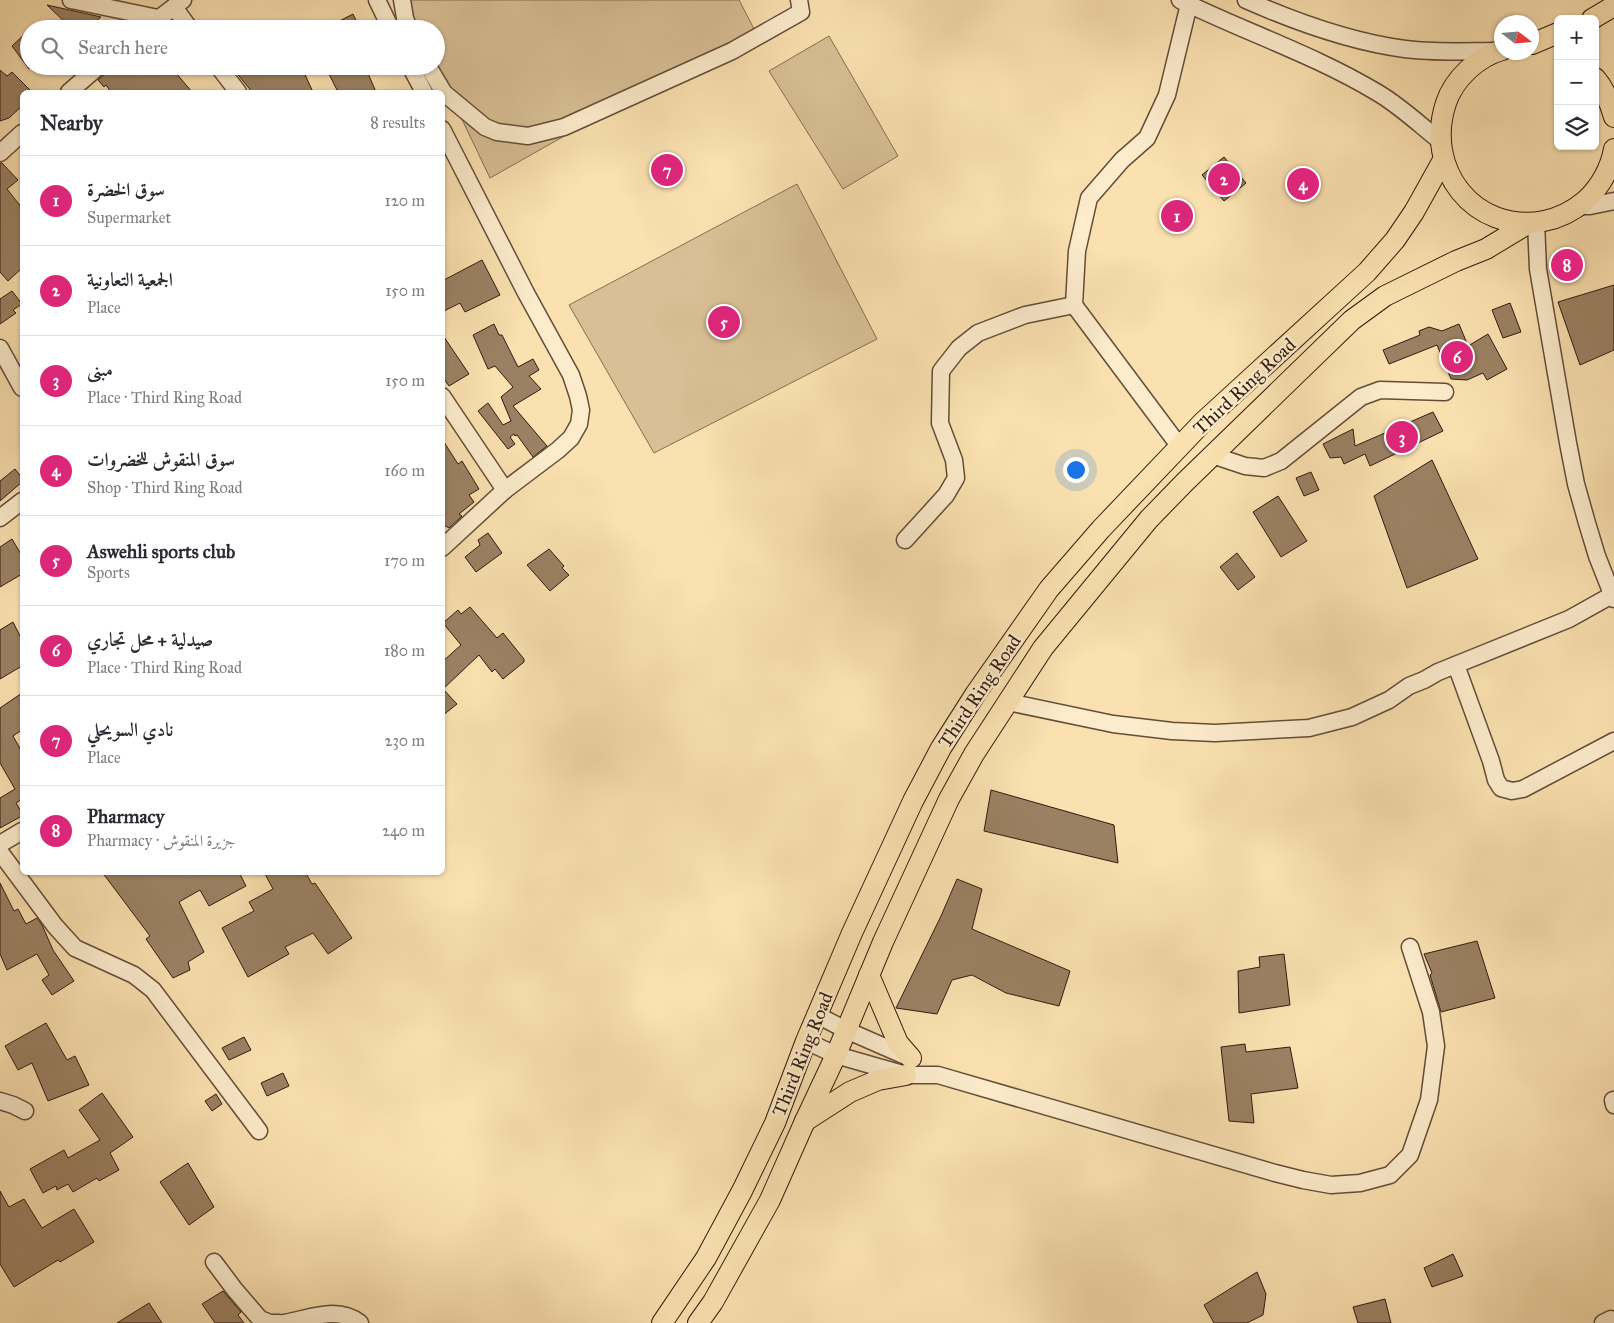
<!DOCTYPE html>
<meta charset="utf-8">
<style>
:root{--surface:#fff;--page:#f2f2f3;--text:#2b2b33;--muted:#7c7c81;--line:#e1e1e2;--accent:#db2777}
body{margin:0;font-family:"IM FELL Great Primer",Amiri,serif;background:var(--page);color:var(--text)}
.controls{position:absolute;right:15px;top:15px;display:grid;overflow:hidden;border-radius:8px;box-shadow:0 1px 4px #0004}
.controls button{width:45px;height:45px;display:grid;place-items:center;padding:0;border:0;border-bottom:1px solid var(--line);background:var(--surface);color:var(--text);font:25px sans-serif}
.compass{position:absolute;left:1494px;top:15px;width:45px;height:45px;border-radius:50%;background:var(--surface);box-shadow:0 1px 4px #0004;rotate:106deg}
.you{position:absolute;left:1075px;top:469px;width:18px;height:18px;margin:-12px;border:4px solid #fff;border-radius:50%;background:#1a73e8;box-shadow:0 0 0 8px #1a73e833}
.badge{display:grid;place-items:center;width:32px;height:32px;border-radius:50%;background:var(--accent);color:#fff;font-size:16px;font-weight:700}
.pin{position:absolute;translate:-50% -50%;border:2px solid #fff;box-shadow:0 1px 5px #0006}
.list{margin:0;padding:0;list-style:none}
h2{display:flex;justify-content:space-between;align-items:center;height:65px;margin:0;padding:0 20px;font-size:21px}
h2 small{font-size:16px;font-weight:400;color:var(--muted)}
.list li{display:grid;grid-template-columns:32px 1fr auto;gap:15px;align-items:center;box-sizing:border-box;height:90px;padding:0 20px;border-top:1px solid var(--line)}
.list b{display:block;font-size:19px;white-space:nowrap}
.list p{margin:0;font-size:16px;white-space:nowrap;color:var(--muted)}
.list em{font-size:16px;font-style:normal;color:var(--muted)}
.icon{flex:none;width:28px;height:28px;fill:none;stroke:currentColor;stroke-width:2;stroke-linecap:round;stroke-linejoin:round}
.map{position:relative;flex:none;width:1614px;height:1323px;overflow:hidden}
.search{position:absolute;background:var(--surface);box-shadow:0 1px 4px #0004;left:20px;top:20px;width:425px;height:55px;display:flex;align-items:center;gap:12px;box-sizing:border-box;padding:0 18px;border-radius:28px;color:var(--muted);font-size:19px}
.panel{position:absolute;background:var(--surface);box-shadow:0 1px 4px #0004;left:20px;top:90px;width:425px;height:785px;border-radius:8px}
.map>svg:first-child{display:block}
.green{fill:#d9bf95;stroke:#866c52}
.building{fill:#9b8163;stroke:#321a10}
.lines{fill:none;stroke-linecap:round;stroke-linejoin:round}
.minor-casing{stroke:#644c38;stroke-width:19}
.major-casing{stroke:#321a10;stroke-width:22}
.minor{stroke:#fceccc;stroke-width:16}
.major{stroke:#fbe1b0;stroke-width:20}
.labels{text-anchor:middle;stroke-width:5;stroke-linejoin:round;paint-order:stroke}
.street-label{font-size:19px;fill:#321a10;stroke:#fceccc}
</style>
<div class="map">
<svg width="1614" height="1323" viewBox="0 0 1614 1323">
<rect width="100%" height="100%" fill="#fbe1b0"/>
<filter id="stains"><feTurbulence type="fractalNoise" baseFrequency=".004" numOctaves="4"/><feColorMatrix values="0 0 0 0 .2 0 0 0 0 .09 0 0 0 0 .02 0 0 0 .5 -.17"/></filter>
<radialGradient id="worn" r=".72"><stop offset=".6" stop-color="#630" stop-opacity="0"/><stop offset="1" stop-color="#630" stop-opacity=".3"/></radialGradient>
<g class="green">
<path d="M 405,0 L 739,0 L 754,29 L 490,178 L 436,65 L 436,29 L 419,29 Z"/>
<path d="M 829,36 L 898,156 L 843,189 L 769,71 Z"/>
<path d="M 797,184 L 877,339 L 654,453 L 569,305 Z"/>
</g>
<g class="building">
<path d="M 47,5 L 101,17 L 86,29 L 72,29 Z"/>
<path d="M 353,14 L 360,29 L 324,29 Z"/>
<path d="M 29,30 L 29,69 L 12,46 Z"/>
<path d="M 109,66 L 170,66 L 192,92 L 111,92 L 106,85 L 104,87 L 98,80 L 106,73 Z"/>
<path d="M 231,66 L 301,66 L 313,92 L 252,92 Z"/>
<path d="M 325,66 L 361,66 L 364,72 L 367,71 L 376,92 L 347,92 L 337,90 Z"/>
<path d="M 0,70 L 7,76 L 12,72 L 32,92 L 22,92 L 22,106 L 9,118 L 0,121 Z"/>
<path d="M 1224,157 L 1246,183 L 1224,201 L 1202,175 Z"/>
<path d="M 0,163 L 2,163 L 18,180 L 7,189 L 22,208 L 22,268 L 8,281 L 0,272 Z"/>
<path d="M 482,260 L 500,295 L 465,312 L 460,303 L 442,312 L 442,281 Z"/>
<path d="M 1614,285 L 1614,350 L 1580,365 L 1558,302 Z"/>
<path d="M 12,291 L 22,304 L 13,310 L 16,313 L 0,324 L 0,299 Z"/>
<path d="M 1510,303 L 1521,332 L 1503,338 L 1492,310 Z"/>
<path d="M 494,324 L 499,335 L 502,335 L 518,367 L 533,359 L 539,370 L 529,376 L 541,389 L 513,406 L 547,446 L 533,457 L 517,435 L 515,436 L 514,434 L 510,437 L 515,444 L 508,449 L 478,411 L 488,403 L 503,425 L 511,421 L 501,397 L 513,387 L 495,366 L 488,369 L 473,335 Z"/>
<path d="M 1459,324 L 1468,346 L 1488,334 L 1507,369 L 1487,380 L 1483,373 L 1467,380 L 1451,379 L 1437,345 L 1389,364 L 1383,350 L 1420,335 L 1419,331 L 1429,327 L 1442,331 Z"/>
<path d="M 442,334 L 469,374 L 449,386 L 442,376 Z"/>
<path d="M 1433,412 L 1443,431 L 1370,466 L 1365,454 L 1344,464 L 1341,457 L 1330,458 L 1323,444 L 1353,429 L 1355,446 Z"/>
<path d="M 442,439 L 458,464 L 462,461 L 479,489 L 469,495 L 474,502 L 459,514 L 462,516 L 449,528 L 442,524 Z"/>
<path d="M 1432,460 L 1478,559 L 1407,588 L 1374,496 Z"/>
<path d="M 15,469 L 22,478 L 22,482 L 0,501 L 0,481 Z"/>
<path d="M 1311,472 L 1319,490 L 1304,496 L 1296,478 Z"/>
<path d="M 1278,496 L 1307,541 L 1281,557 L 1253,512 Z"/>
<path d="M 488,533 L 502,553 L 476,572 L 465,557 L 480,545 L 478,540 Z"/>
<path d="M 12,539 L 22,556 L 22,574 L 0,587 L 0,547 Z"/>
<path d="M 549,549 L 564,566 L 562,568 L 569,575 L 550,591 L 527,565 Z"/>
<path d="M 1237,553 L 1255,577 L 1238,590 L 1220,567 Z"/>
<path d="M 470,607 L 497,638 L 503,633 L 524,659 L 524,662 L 503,679 L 495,669 L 492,672 L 479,655 L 443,689 L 457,704 L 442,716 L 442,662 L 461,645 L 443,623 L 458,610 L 461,614 Z"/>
<path d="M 13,622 L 22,640 L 22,666 L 0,679 L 0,630 Z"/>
<path d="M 22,693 L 22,730 L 13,736 L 22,752 L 22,801 L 22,799 L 16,803 L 22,813 L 22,816 L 0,828 L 0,798 L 15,789 L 0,763 L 0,708 Z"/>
<path d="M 991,790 L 1114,825 L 1118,863 L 984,831 Z"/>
<path d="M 102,872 L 239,872 L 246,886 L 209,906 L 200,890 L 179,902 L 204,952 L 188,962 L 190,970 L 173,978 L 146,939 L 150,936 Z"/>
<path d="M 264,872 L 305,872 L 312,884 L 315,883 L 352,938 L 328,954 L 313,933 L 285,947 L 289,954 L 248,977 L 222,928 L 254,911 L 249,902 L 273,889 Z"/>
<path d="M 957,879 L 982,889 L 972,929 L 1070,971 L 1059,1006 L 1006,993 L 972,975 L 952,980 L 937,1014 L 896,1008 L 941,916 Z"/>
<path d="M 0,883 L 14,911 L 18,909 L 26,924 L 37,918 L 42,925 L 53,950 L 74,981 L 52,995 L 42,980 L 49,975 L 37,954 L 7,970 L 0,954 Z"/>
<path d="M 1477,941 L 1495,998 L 1441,1012 L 1430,975 L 1432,973 L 1424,954 Z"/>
<path d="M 1284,954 L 1290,1005 L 1239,1013 L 1238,971 L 1260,967 L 1259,957 Z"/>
<path d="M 46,1023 L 67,1060 L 75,1056 L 89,1085 L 48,1101 L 32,1063 L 18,1070 L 5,1046 Z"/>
<path d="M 244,1037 L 251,1050 L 229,1060 L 222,1048 Z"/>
<path d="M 1245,1044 L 1246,1052 L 1290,1047 L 1298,1088 L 1251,1094 L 1254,1123 L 1229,1121 L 1221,1047 Z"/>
<path d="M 283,1073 L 289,1086 L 267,1096 L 261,1083 Z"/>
<path d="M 102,1093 L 133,1137 L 110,1153 L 119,1170 L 99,1181 L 97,1178 L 73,1192 L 68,1184 L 57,1190 L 56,1186 L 43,1193 L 30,1169 L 64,1150 L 68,1158 L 100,1140 L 79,1110 Z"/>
<path d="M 216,1094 L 222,1104 L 212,1111 L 205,1101 Z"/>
<path d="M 188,1163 L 214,1207 L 189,1225 L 160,1182 Z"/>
<path d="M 0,1191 L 9,1207 L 24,1199 L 42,1228 L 74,1209 L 94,1242 L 60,1262 L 58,1260 L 14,1287 L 0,1264 Z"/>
<path d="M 1453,1254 L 1463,1276 L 1432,1287 L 1424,1268 Z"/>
<path d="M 1257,1272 L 1266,1294 L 1263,1315 L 1247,1323 L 1214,1323 L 1204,1305 Z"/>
<path d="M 223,1291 L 241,1312 L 238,1315 L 244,1323 L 215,1323 L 202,1304 Z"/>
<path d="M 1385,1299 L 1391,1323 L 1358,1323 L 1353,1307 Z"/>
<path d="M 149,1303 L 162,1323 L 117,1323 Z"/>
</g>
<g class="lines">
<g class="minor-casing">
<g id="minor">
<path d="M 71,0 L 158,18"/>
<path d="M 377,0 L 391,29"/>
<path d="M 402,0 L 405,18 L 409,29"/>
<path d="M 1180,0 C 1245,32 1315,55 1378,93 C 1400,106 1419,124 1439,140"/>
<path d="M 1246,0 C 1296,22 1351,42 1405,49 C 1435,53 1467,51 1497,51"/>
<path d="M 174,7 L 190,29"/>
<path d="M 145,29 L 183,0"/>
<path d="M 218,66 L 238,92"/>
<path d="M 410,66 L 424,92"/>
<path d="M 428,66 L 444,93 L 485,127 L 497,132 L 528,136 L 564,127 L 732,51 L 801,12 L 799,0"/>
<path d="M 69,92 L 99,66"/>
<path d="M 442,129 L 526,293 L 571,375 L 578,396 L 581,410 L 579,424 L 571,438 L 558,450 L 505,490 L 442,548"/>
<path d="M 0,153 L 22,133"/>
<path d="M 1579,206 L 1590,206 L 1614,201"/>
<path d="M 1536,222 L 1538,269 L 1568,443 L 1576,484 L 1587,523 L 1597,556 L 1614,599"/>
<path d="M 0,348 L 22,388"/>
<path d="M 442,396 L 505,490"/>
<path d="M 1180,447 L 1074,305 L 1077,251 L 1089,198 L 1122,160 L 1147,138 L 1167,95 L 1189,4"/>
<path d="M 1212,455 L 1245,466 L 1264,468 L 1281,461 L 1361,397 L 1380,390 L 1445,392"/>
<path d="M 0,518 L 22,501"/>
<path d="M 905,540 L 946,495 L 956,478 L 954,460 L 940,423 L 941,371 L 959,348 L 978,333 L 1025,315 L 1074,305"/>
<path d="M 1456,665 L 1491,761 L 1496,780 L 1501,788 L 1512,791 L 1523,789 L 1614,741"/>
<path d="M 1008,702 L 1113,724 L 1172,731 L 1215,733 L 1309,728 L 1352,717 L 1389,700 L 1409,686 L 1424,680 L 1438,672 L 1569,619 L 1612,595"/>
<path d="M 0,844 L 22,831"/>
<path d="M 0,852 L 55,926 L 75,948 L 134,975 L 153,990 L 259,1131"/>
<path d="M 817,1015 L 846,1030 L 910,1058"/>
<path d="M 806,1041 L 836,1055 L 906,1075 L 938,1075 L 1275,1173 L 1303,1180 L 1331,1185 L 1360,1183 L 1390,1175 L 1410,1155 L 1429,1100 L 1436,1046 L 1431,1012 L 1410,947"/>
<path d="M 1613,1100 L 1614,1105"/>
<path d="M 0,1101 L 13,1105 L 25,1111"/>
<path d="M 214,1262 L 235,1290 L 260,1319 L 270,1323 L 279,1323"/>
<path d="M 284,1323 C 309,1319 337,1305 360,1323"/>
<path d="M 1603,1323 L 1611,1319 L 1613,1323"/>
</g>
</g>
<g class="major-casing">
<g id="major">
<path d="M 1592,19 L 1614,6"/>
<path d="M 1532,44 L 1558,33"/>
<path d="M 1502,50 C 1477,57 1454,79 1446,103 C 1424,169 1474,234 1544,221 C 1559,218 1573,211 1585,201 C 1600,187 1610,170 1614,149"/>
<path d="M 1595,78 C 1605,89 1610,103 1614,117"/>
<path d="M 869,975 L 898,1043 L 911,1058"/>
<path d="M 805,1121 L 850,1092 L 878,1080 L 906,1075"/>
<path d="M 662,1323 L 706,1258 L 742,1191 L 775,1123 L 806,1041 L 852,933 L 913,801 L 941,748 L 976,693 L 1049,589 L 1101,529 L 1203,422 L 1367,272 L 1395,240 L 1414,212 L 1443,160"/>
<path d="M 698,1323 L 713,1302 L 770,1200 L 805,1121 L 836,1055 L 883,942 L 949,799 L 974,754 L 1043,648 L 1149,519 L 1185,482 L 1352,320 L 1385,296 L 1456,261 L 1486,249 L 1529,223"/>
</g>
</g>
<use href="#minor" class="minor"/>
<use href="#major" class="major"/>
</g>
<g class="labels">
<g class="street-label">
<text transform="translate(1244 386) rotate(-43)" y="7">Third Ring Road</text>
<text transform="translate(979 691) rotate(-56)" y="7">Third Ring Road</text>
<text transform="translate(802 1054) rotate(-68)" y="7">Third Ring Road</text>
</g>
</g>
<rect width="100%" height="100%" filter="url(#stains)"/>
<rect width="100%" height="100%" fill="url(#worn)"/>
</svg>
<div class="controls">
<button>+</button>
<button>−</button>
<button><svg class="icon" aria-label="layers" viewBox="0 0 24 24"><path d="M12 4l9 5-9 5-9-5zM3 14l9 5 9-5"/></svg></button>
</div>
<svg class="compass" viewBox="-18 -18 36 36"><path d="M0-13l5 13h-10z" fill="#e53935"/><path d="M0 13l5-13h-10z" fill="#7c7c81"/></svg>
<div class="you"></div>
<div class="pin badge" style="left:1177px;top:216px">1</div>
<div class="pin badge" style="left:1224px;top:179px">2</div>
<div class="pin badge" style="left:1402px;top:437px">3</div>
<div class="pin badge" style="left:1303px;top:184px">4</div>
<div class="pin badge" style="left:724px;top:322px">5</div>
<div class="pin badge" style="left:1457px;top:357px">6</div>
<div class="pin badge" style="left:667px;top:170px">7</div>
<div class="pin badge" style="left:1567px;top:265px">8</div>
<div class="search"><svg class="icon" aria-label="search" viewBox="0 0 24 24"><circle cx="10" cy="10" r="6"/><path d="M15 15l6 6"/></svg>Search here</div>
<section class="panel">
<h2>Nearby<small>8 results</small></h2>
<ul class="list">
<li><span class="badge">1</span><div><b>سوق الخضرة</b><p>Supermarket</p></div><em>120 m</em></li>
<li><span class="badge">2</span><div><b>الجمعية التعاونية</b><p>Place</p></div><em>150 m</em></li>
<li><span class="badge">3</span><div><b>مبنى</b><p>Place · Third Ring Road</p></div><em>150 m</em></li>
<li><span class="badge">4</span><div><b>سوق المنقوش للخضروات</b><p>Shop · Third Ring Road</p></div><em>160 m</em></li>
<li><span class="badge">5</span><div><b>Aswehli sports club</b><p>Sports</p></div><em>170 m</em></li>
<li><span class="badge">6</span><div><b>صيدلية + محل تجاري</b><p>Place · Third Ring Road</p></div><em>180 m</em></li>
<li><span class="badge">7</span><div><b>نادي السويحلي</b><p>Place</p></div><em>230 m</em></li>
<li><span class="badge">8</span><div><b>Pharmacy</b><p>Pharmacy · جزيرة المنقوش</p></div><em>240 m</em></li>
</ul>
</section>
</div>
